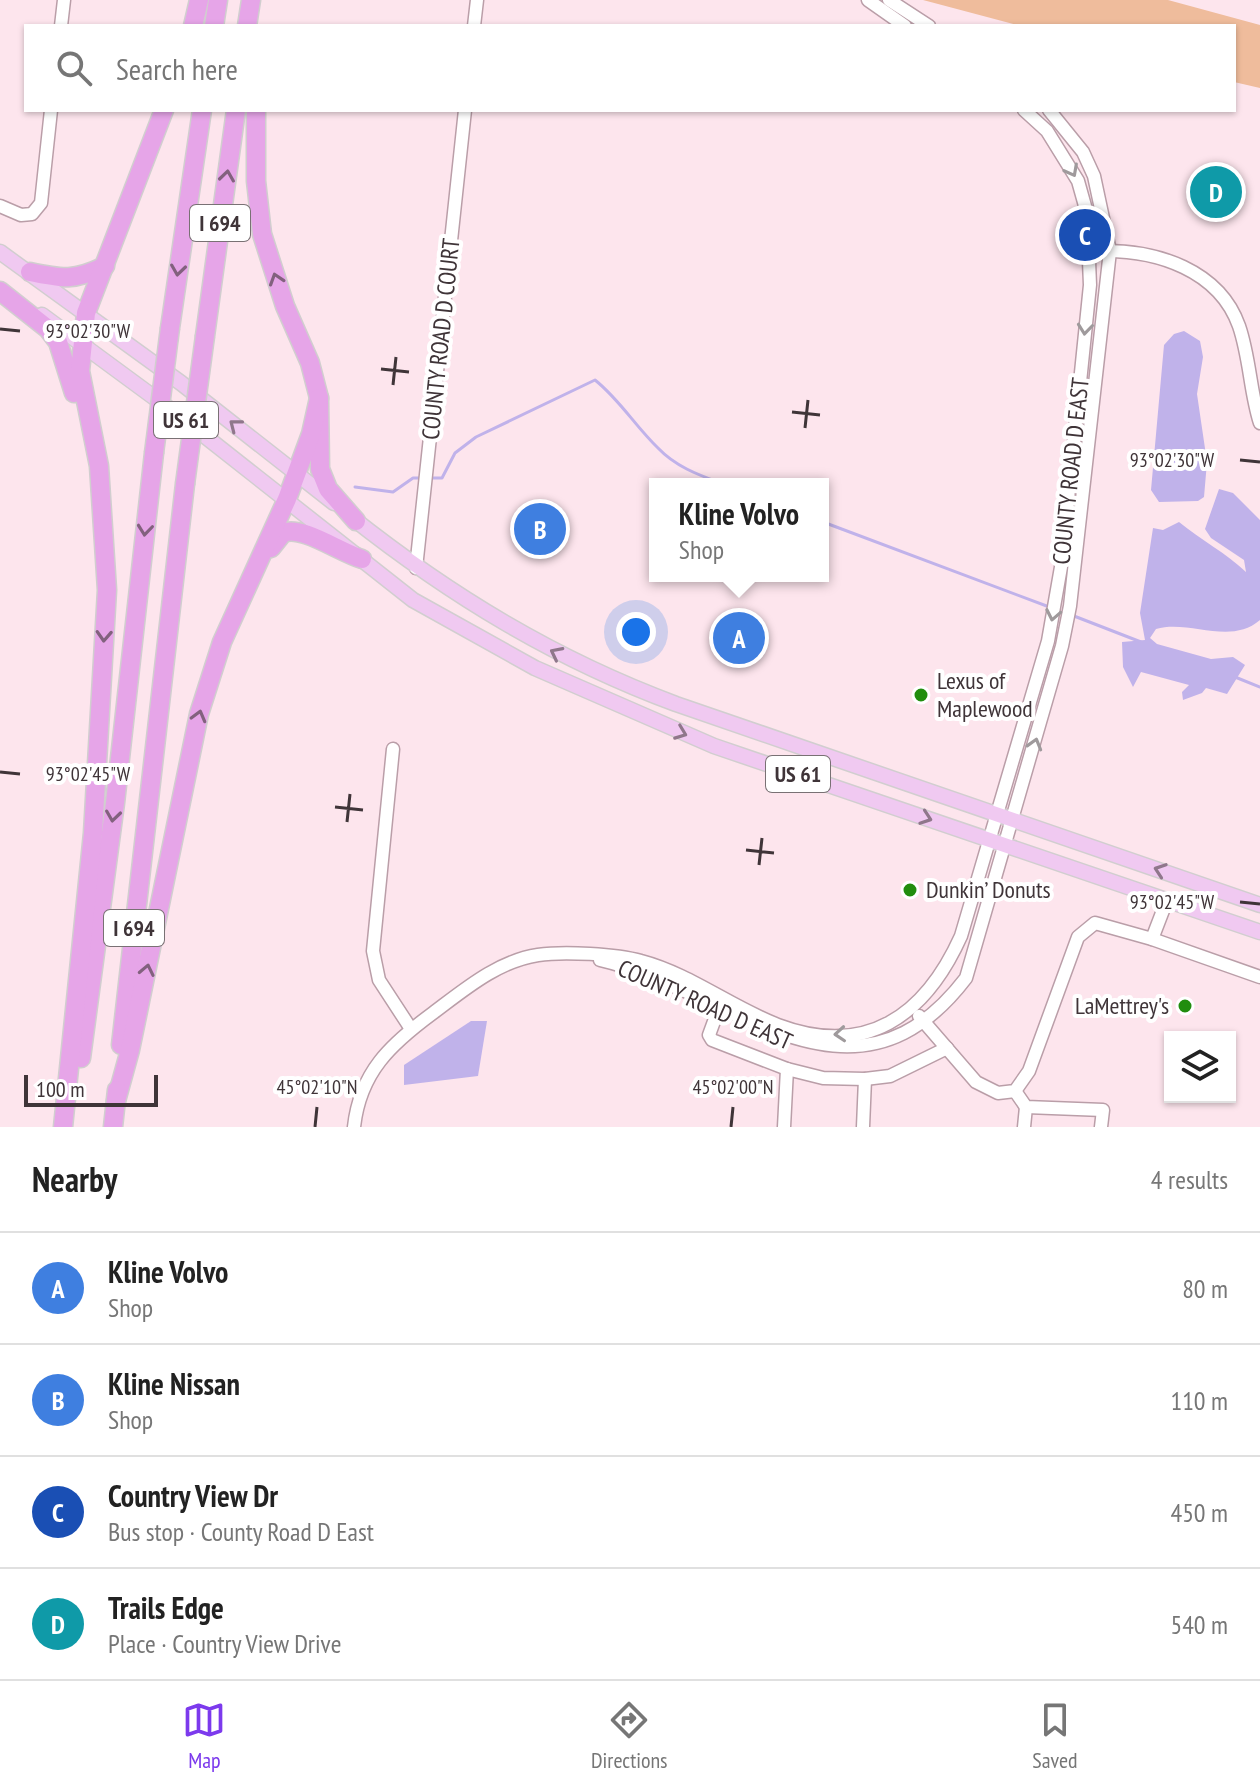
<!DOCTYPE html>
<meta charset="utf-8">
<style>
:root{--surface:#fff;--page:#f2f2f2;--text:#222;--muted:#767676;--line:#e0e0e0;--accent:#7c3aed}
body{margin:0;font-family:"PT Sans Narrow",sans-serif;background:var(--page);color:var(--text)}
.controls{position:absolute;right:24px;bottom:24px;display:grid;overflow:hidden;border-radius:0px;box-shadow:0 2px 6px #0004}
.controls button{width:72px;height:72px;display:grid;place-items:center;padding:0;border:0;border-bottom:2px solid var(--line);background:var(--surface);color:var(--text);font:40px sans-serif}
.scale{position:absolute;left:24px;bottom:20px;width:134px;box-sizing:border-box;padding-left:8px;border:4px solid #3f3438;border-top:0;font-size:22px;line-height:28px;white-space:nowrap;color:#3f3438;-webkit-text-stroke:6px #fff;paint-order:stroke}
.you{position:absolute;left:636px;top:632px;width:28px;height:28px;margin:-20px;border:6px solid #fff;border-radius:50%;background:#1a73e8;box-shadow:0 0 0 12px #1a73e833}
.badge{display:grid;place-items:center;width:52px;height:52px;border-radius:50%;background:var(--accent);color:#fff;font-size:26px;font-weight:700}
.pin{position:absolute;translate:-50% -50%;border:4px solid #fff;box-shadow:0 2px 8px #0006}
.popup{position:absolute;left:649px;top:478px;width:180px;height:104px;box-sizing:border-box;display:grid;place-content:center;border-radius:0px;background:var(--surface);filter:drop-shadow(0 2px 6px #0005);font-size:26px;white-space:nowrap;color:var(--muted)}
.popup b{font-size:30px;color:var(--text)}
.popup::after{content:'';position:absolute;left:50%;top:100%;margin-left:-16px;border:16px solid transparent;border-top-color:var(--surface)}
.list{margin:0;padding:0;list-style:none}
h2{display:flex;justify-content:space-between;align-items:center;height:104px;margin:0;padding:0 32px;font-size:34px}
h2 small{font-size:26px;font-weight:400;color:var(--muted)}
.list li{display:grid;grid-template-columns:52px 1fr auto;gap:24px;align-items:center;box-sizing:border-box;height:112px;padding:0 32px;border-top:2px solid var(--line)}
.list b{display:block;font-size:30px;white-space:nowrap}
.list p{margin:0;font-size:26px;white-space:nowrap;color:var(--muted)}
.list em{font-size:26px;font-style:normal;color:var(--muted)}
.icon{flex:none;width:44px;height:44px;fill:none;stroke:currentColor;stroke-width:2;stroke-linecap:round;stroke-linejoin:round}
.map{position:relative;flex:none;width:1260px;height:1127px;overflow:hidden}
.search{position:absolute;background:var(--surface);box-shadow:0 2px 6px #0004;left:24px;right:24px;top:24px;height:88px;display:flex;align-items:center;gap:20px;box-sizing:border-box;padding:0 28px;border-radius:0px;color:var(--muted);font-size:30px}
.sheet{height:552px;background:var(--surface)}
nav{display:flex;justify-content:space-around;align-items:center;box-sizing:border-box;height:112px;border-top:2px solid var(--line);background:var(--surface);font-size:22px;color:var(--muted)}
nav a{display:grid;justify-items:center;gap:4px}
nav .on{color:var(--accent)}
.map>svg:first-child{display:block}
.green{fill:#efbc9c}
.water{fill:#c0b2ea}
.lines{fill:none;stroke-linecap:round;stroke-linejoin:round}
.stream{stroke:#c0b2ea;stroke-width:3}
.minor-casing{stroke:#ba9ea8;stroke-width:15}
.major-casing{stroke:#d1cecf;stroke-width:17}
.highway-casing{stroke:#d1cecf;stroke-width:21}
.minor{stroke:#fff;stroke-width:12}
.major{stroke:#f0c9f1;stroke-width:14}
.highway{stroke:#e6a5e8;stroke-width:18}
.highway-bridge-casing{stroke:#d1cecf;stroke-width:21;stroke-linecap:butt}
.highway-bridge{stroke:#e6a5e8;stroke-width:18}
.oneway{stroke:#9f9a9c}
.oneway2{stroke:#82617e}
.oneway3{stroke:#8f778b}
.ticks{fill:none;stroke:#3f3438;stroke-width:3}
.poi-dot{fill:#218d0e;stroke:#fff;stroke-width:3}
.labels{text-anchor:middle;stroke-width:8;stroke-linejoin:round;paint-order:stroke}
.shield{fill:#fff;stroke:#797174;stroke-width:2}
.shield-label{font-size:22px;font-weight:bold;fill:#3f3438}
.street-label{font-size:24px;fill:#3f3438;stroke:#fff}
.poi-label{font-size:24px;fill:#3f3438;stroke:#fff;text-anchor:start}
.ticks-label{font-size:20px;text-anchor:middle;fill:#3f3438;stroke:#fff;stroke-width:8;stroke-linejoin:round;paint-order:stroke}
</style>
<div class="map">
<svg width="1260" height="1127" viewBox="0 0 1260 1127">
<rect width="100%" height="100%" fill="#fde5ed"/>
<path class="green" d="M 923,0 L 1168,0 L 1260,25 L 1260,88 L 1234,82 L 1234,26 L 1021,26 Z"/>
<g class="water">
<path d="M 1184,331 L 1200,341 L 1203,357 L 1197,394 L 1207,462 L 1204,497 L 1198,501 L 1159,502 L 1151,490 L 1164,345 L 1174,334 Z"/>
<path d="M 1219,489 L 1233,493 L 1260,520 L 1260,620 C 1230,646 1189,619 1156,629 L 1150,638 L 1157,644 L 1211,659 L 1233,657 L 1245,665 L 1227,694 L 1206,688 L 1202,693 L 1183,700 L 1182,692 L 1189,685 L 1141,672 L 1133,687 L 1123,667 L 1122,642 L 1145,640 L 1140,613 L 1153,528 L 1163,530 L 1179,522 C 1201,540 1226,553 1246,572 L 1244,560 L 1211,538 L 1205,529 Z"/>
<path d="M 471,1021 L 487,1021 L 478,1076 L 404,1085 L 404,1065 Z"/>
</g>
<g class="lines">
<g class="stream">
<path d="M 430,478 L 442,478 L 455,453 L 476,437 L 595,380 C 620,400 635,426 658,448 C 676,467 699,475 723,484"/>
<path d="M 355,487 L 393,492 L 413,478 L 423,478"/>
<path d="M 823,522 L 1052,608"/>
<path d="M 1074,616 L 1141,642"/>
<path d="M 1235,677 L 1260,687"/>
</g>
<g class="minor-casing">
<g id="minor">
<path d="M 868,0 L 905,26"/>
<path d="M 889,0 L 929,26"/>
<path d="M 61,26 L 64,0"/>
<path d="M 474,26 L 477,0"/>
<path d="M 0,206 L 21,215 L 32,214 L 41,203 L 51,110"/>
<path d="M 1102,251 C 1157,250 1219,270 1239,326 C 1250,358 1250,392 1260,423"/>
<path d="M 416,568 L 465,110"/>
<path d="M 393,749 L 373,951 L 379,980 L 411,1029"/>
<path d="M 1152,939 L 1167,900"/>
<path d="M 600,960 C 731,990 852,1127 966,978 L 1062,646 L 1070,606 L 1110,251 L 1094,176 L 1083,152 L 1049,110"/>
<path d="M 720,1005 L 709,1035 L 712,1040 L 787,1069 L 823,1078 L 865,1079 L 890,1076 L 947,1048"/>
<path d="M 919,1016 L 976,1082 L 998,1093 L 1015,1091 L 1029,1071 L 1078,937 L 1095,923 L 1152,939 L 1260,977"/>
<path d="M 1015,1091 L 1026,1107 L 1103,1110 L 1101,1127"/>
<path d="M 354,1127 C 360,1072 391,1044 433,1013 C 465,989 498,961 538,955 C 563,951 617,954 641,961 C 690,974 731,1007 778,1025 C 866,1058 925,1016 961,936 L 1048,641 L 1061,567 L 1090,285 L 1087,213 L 1078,181 L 1047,131 L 1024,110"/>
<path d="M 784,1127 L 787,1069"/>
<path d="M 863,1127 L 865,1079"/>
<path d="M 1024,1127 L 1026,1107"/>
</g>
</g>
<g class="major-casing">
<g id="major">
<path d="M 0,252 L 181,383 L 334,503"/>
<path d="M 42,315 L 182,418 L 413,600 L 535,668 L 714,746 L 1260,932"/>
<path d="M 350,516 C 451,596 555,659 676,704 L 1260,905"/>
</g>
</g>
<g class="highway-casing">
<g id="highway">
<path d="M 193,26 L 199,0"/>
<path d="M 214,26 L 218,0"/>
<path d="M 247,26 L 251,0"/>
<path d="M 256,110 L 256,181 L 262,234 L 285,306 L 310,363 L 319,398 L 320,469 L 328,489 L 356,521"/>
<path d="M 30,272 C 63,279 74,281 105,266"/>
<path d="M 0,291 L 48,329 L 58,342 L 74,393"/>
<path d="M 170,328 L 202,110"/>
<path d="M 205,336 L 236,110"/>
<path d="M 271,548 L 283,533 C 302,525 339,552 362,559"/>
<path d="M 121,1045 L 185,484"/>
<path d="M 81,1058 L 115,803 L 154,453"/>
<path d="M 116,1101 L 130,1050 L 199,714 L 222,642 L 287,499 L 311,434 L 319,398"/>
<path d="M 63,1127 L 93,833 L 107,590 L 99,466 L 80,371 L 86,313 L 164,110"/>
<path d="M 113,1127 L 117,1090"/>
</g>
</g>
<use href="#minor" class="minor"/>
<use href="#major" class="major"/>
<use href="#highway" class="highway"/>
<g class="highway-bridge-casing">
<g id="highway-bridge">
<path d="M 154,453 L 170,328"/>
<path d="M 185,484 L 205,336"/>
</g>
</g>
<use href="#highway-bridge" class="highway-bridge"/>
</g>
<defs><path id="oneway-chevron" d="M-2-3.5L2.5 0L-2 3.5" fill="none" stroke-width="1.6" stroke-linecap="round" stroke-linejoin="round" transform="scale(2)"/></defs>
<g class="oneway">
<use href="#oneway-chevron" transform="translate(1072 171) rotate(62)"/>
<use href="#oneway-chevron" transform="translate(1085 329) rotate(96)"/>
<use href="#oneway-chevron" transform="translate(1053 615) rotate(101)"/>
<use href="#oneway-chevron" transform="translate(1035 744) rotate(-74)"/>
<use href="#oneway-chevron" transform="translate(840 1034) rotate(176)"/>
</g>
<g class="oneway2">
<use href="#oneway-chevron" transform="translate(227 176) rotate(-82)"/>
<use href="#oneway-chevron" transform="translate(178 270) rotate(98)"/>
<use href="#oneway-chevron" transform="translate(276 279) rotate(-108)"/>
<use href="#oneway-chevron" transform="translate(145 530) rotate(96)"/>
<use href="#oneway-chevron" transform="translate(104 636) rotate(93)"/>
<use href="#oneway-chevron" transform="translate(199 716) rotate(-75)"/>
<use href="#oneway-chevron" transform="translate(113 816) rotate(98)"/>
<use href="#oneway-chevron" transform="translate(147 970) rotate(-78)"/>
</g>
<g class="oneway3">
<use href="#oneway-chevron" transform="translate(235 425) rotate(-142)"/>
<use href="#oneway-chevron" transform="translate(556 653) rotate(-153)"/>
<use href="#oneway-chevron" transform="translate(681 733) rotate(21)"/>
<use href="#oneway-chevron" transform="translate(926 818) rotate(19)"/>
<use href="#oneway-chevron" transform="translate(1160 870) rotate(-161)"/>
</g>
<path class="ticks" d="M 0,329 L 20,331M 381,369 L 409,372M 393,385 L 396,357M 792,412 L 820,415M 805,428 L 808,400M 1240,460 L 1260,462M 0,772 L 20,774M 335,807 L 363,810M 347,822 L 350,794M 746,850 L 774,853M 759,865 L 762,838M 1240,902 L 1260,904M 315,1127 L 317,1107M 731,1127 L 733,1107"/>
<g class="poi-dot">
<circle cx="921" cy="695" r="8"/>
<circle cx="910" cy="890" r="8"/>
<circle cx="1185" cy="1006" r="8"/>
</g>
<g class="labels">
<g class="shield">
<rect x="190" y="205" width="60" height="36" rx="6"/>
<rect x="154" y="402" width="64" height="36" rx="6"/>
<rect x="766" y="756" width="64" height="36" rx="6"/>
<rect x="104" y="910" width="60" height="36" rx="6"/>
</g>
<g class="shield-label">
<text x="220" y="231">I 694</text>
<text x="186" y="428">US 61</text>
<text x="798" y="782">US 61</text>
<text x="134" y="936">I 694</text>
</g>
<g class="street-label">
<text transform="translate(441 339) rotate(-84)" y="8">COUNTY ROAD D COURT</text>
<text transform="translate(1071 471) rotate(-84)" y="8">COUNTY ROAD D EAST</text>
<text transform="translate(705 1005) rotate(24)" y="8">COUNTY ROAD D EAST</text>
</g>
<g class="poi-label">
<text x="937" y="689">Lexus of<tspan x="937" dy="28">Maplewood</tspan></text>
<text x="926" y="898">Dunkin’ Donuts</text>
<text x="1169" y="1014" text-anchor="end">LaMettrey's</text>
</g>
</g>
<g class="ticks-label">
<text x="88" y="338">93°02'30"W</text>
<text x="1172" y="467">93°02'30"W</text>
<text x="88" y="781">93°02'45"W</text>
<text x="1172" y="909">93°02'45"W</text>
<text x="317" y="1094">45°02'10"N</text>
<text x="733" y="1094">45°02'00"N</text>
</g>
</svg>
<div class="controls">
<button><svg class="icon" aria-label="layers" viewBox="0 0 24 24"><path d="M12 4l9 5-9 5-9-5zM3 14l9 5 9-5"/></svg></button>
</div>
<div class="scale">100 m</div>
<div class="you"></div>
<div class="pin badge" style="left:739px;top:638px;background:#3f7fe0">A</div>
<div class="popup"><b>Kline Volvo</b>Shop</div>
<div class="pin badge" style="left:540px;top:529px;background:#3f7fe0">B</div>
<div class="pin badge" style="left:1085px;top:235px;background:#1a4fb4">C</div>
<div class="pin badge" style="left:1216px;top:192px;background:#0f9aa8">D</div>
<div class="search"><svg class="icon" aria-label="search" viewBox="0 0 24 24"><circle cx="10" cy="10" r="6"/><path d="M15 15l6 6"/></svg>Search here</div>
</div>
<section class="sheet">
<h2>Nearby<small>4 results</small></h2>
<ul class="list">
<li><span class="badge" style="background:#3f7fe0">A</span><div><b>Kline Volvo</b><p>Shop</p></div><em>80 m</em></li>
<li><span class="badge" style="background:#3f7fe0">B</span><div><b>Kline Nissan</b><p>Shop</p></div><em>110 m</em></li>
<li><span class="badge" style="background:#1a4fb4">C</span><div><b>Country View Dr</b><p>Bus stop · County Road D East</p></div><em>450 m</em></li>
<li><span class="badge" style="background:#0f9aa8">D</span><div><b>Trails Edge</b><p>Place · Country View Drive</p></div><em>540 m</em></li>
</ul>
</section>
<nav>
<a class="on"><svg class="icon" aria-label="map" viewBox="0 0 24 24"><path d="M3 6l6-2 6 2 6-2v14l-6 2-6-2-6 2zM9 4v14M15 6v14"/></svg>Map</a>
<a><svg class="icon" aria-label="directions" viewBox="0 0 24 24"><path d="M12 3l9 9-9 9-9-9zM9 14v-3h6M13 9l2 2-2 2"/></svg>Directions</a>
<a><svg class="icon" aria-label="saved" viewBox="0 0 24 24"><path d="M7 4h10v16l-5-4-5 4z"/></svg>Saved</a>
</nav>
